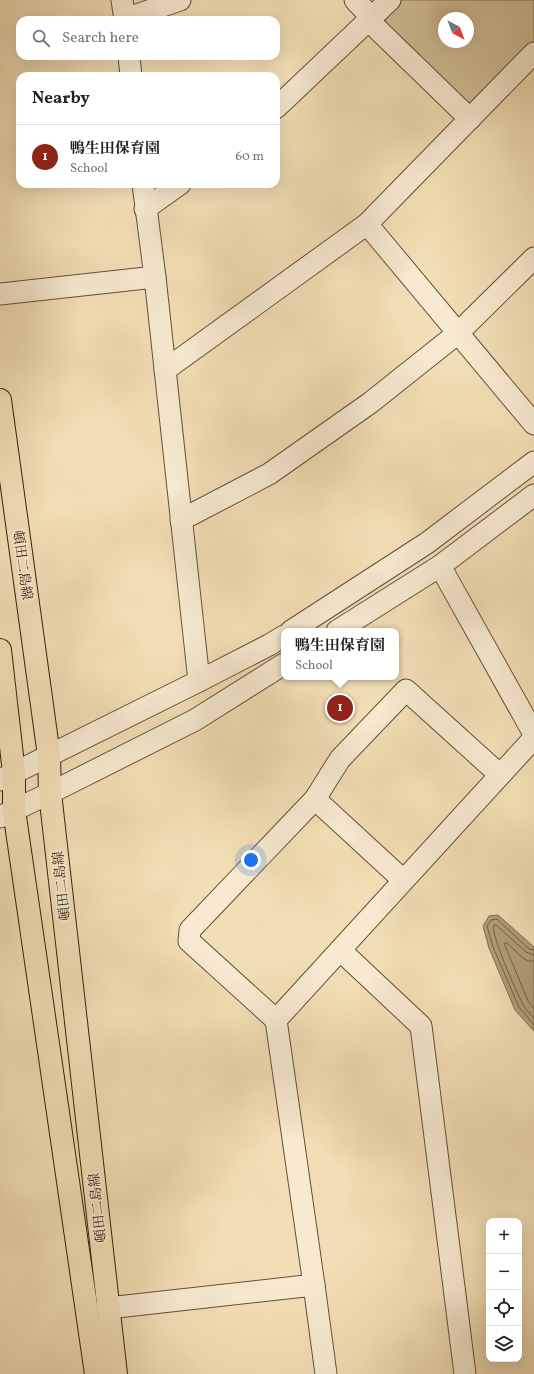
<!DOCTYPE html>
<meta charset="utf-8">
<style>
:root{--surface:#fff;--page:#f2f2f2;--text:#202124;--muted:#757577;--line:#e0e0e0;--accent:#8f2418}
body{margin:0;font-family:Vollkorn,"Noto Serif JP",serif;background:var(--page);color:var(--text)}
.controls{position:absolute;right:12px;bottom:12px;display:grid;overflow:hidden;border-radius:8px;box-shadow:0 4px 16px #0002}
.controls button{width:36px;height:36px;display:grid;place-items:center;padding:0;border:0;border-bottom:1px solid var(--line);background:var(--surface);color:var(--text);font:20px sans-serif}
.compass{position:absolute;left:438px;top:12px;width:36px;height:36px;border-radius:50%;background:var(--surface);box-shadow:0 4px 16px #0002;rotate:138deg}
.you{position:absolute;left:251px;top:860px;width:14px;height:14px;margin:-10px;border:3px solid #fff;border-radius:50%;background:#1a73e8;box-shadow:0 0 0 6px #1a73e833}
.badge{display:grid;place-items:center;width:26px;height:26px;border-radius:50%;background:var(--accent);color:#fff;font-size:13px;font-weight:700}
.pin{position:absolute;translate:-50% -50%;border:2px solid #fff;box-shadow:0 1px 4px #0006}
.popup{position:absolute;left:281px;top:628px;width:118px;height:52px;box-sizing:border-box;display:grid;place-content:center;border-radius:8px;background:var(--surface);filter:drop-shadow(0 1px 3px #0005);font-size:13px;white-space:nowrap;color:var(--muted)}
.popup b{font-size:15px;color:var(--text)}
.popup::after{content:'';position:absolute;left:50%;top:100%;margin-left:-8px;border:8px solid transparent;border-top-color:var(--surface)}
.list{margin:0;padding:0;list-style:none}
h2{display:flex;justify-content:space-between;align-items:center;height:52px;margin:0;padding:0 16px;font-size:17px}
h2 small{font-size:13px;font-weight:400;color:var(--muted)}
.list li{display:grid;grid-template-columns:26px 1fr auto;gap:12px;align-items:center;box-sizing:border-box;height:64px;padding:0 16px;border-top:1px solid var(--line)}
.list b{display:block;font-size:15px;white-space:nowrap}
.list p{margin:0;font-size:13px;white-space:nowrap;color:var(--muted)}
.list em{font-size:13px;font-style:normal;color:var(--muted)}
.icon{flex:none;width:22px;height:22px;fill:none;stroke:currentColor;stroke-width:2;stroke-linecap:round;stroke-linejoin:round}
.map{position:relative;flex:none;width:534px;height:1374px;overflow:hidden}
.search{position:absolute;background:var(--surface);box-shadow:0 4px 16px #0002;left:16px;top:16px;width:264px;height:44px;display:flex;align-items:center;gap:10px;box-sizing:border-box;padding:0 14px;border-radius:12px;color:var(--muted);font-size:15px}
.panel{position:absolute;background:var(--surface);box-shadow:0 4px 16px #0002;left:16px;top:72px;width:264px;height:116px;border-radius:12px}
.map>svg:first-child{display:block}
.green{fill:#d2be99;stroke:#837051;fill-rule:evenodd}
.water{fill:#b19e7b;stroke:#7f6c4d}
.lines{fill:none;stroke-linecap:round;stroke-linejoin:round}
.shore{stroke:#726042;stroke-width:1}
.minor-casing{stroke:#645034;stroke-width:23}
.major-casing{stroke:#342109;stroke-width:24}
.minor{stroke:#f7ead0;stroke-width:21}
.major{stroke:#f2deb6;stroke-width:22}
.labels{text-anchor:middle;stroke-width:3.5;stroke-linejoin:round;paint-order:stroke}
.street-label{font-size:14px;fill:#342109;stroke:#f7ead0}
</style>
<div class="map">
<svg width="534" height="1374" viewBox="0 0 534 1374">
<rect width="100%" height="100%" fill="#f2deb6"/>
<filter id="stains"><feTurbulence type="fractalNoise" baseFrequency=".005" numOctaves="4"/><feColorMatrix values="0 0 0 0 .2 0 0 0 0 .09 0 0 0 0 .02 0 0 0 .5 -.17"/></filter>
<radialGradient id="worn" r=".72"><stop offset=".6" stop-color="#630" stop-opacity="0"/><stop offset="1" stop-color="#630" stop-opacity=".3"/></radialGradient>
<path class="green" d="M 401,0 L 534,0 L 534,44 L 476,103 L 464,103 L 385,26 L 386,16 ZM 444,18 L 468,18 L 468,42 L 444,42 Z"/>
<path class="water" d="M 498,915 L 534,947 L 534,1031 L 515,1010 L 489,948 L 483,926 L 489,916 Z"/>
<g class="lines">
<g class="shore">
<path d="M 534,950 L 529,949 L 497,919 L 491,920 L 487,926 L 493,947 L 519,1007 L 534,1025"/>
<path d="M 534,955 L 526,952 L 496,925 L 494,925 C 490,934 517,992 522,1003 C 525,1009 530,1013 534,1018"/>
<path d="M 534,961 L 528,961 L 523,958 L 507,943 L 504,943 L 528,1001 L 534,1009"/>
</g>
<g class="minor-casing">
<g id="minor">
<path d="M 122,0 L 125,20"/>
<path d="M 355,0 L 372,18"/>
<path d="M 125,19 L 180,0"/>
<path d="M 369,21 L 470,119"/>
<path d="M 129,56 L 131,76"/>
<path d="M 276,108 L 390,0"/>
<path d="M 143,184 L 155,277 L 199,681"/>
<path d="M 145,209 L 180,184"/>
<path d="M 367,224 L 534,424"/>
<path d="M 0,294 L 155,277"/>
<path d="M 165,370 L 367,224 L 534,53"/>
<path d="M 181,520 L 269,474 L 370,403 L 458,333 L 534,258"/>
<path d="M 440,566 L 534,734"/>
<path d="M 291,631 L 427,543 L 534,462"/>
<path d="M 337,631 L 440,566 L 534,495"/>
<path d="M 0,780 L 199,681 L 269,645 L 284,636"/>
<path d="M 315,799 L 340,759 L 406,690 L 500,775"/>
<path d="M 0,817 L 50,793 L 195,720 L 284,664"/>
<path d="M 340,950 L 421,1026 L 465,1374"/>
<path d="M 276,1020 L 189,941 L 190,930 L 315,799 L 403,880"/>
<path d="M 108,1308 L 314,1285"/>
<path d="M 326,1374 L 314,1285 L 276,1020 L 534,738"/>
</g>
</g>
<g class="major-casing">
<g id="major">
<path d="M 0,400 L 49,756 L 50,793 L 116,1374"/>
<path d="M 0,650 L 14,773 L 14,810 L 96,1374"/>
</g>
</g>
<use href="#minor" class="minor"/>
<use href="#major" class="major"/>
</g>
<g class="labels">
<g class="street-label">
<text transform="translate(23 565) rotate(82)" y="5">頓田二島線</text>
<text transform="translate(61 886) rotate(-96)" y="5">頓田二島線</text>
<text transform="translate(97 1208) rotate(-96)" y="5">頓田二島線</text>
</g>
</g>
<rect width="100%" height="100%" filter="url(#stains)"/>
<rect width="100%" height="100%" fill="url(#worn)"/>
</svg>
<div class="controls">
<button>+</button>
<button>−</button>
<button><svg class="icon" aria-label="locate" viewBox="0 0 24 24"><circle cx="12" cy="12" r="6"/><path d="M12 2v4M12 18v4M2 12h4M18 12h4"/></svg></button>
<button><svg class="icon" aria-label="layers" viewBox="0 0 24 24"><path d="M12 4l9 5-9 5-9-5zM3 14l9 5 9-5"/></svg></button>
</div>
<svg class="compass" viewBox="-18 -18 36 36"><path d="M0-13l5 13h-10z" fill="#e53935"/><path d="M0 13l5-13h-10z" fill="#757577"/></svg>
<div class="you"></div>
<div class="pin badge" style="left:340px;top:708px">1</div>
<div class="popup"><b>鴨生田保育園</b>School</div>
<div class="search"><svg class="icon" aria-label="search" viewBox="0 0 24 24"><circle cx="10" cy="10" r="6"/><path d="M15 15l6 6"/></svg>Search here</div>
<section class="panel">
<h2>Nearby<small></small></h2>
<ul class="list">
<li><span class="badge">1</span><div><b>鴨生田保育園</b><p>School</p></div><em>60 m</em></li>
</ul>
</section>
</div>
